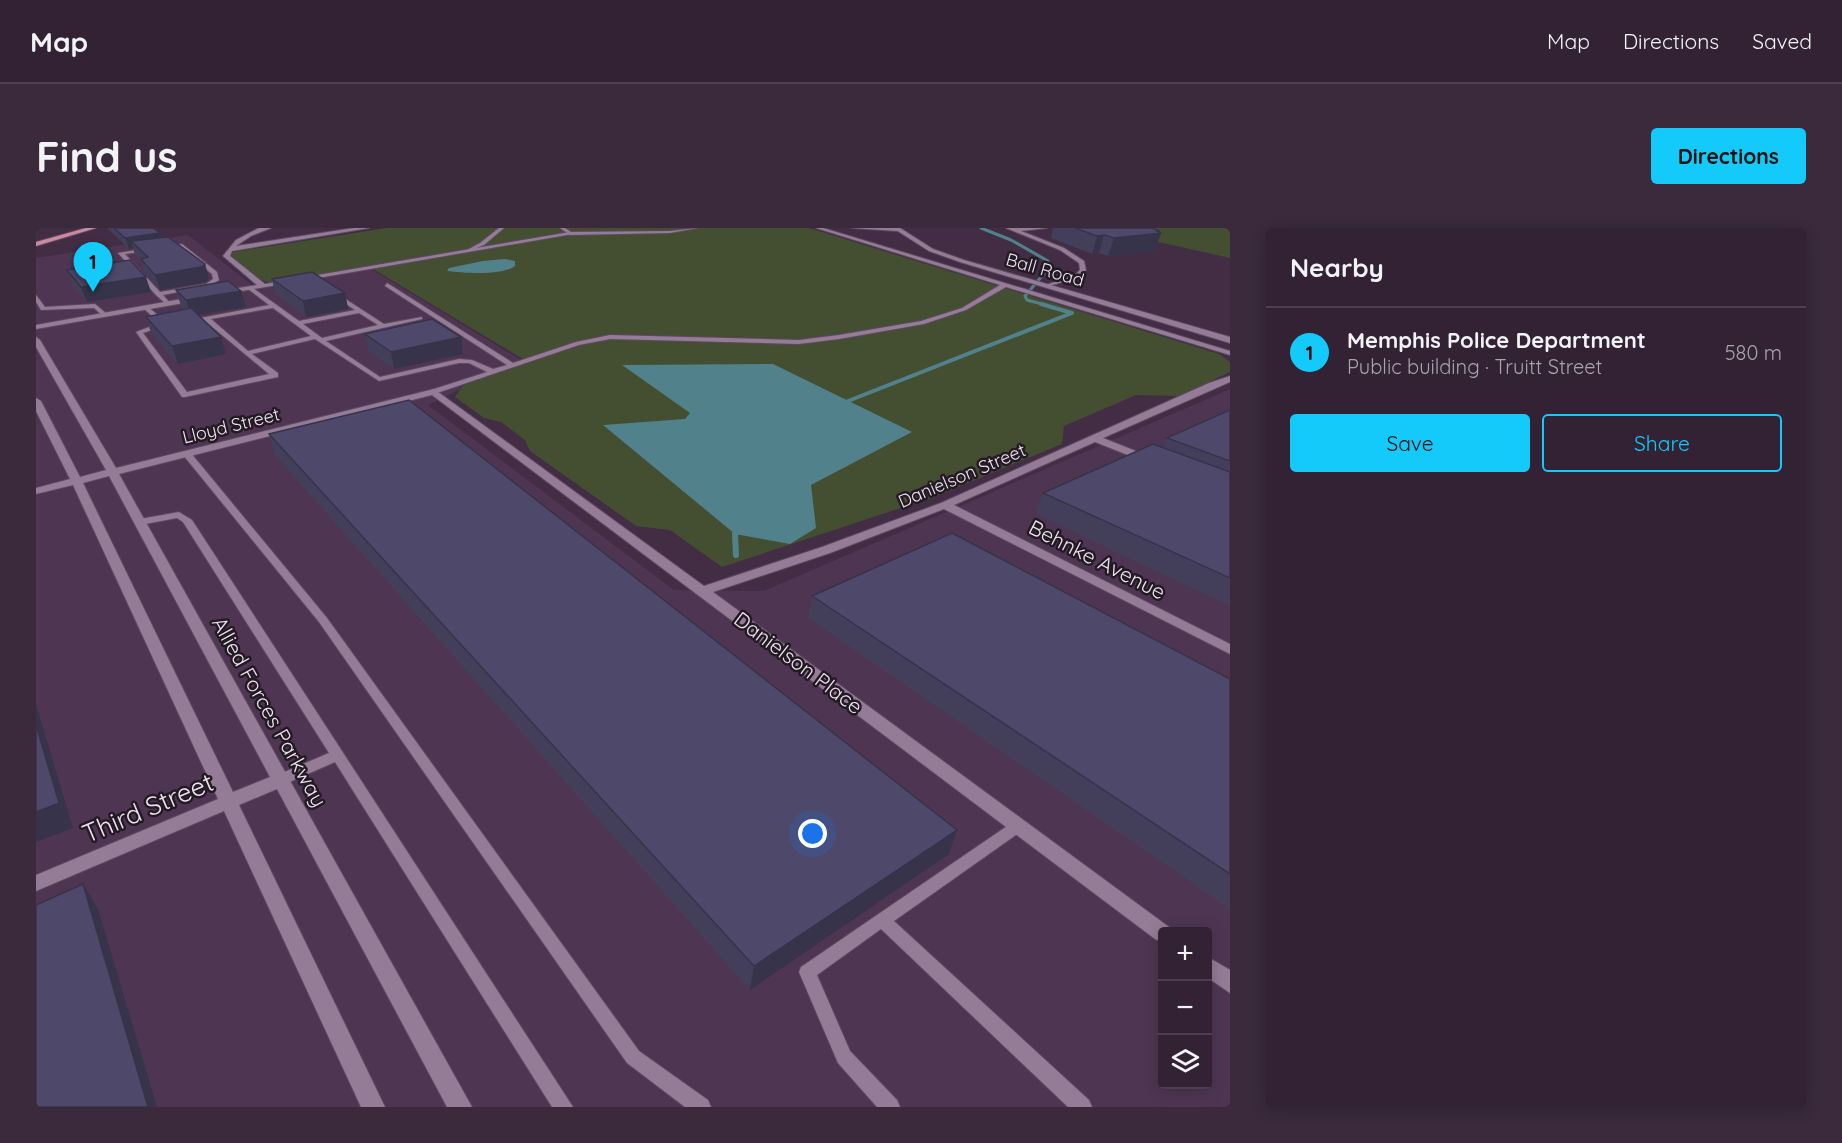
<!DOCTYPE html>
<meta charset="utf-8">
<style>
:root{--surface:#322234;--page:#3a2a3c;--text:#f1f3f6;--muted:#a8a4ac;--line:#4d3f4f;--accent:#13cafb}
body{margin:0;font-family:Quicksand,sans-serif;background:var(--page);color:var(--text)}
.controls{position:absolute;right:18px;bottom:18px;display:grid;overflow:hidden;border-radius:6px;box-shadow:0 3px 15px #0003}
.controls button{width:54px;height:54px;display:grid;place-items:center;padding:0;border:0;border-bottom:2px solid var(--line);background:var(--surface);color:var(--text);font:30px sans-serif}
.you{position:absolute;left:777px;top:606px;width:21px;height:21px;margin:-15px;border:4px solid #fff;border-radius:50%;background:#1a73e8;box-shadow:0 0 0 9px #1a73e833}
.badge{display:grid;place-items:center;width:39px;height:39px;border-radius:50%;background:var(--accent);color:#111;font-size:20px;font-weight:700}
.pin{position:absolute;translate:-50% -50px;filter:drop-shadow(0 2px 3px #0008)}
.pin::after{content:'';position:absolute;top:32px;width:21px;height:18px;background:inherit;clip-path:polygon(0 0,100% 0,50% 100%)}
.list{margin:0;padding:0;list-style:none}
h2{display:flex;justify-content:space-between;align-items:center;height:78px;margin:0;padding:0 24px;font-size:26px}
h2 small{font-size:20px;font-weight:400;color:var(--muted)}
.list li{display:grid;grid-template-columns:39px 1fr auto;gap:18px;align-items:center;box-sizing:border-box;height:90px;padding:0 24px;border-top:2px solid var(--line)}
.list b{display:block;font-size:22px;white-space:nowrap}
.list p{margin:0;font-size:20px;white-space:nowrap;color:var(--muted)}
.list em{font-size:20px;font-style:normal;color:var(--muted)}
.actions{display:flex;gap:12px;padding:18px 24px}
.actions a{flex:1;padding:14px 0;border:2px solid var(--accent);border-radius:6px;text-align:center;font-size:21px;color:var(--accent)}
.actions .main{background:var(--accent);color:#111}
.icon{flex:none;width:33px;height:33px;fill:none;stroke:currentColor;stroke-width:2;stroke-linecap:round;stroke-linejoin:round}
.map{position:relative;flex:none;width:1194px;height:879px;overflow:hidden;border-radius:6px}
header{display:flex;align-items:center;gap:36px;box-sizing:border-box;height:84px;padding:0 30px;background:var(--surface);border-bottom:2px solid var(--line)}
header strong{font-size:28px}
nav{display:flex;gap:33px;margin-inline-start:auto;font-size:21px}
.intro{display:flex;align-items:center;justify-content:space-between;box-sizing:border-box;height:144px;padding:0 36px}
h1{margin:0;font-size:42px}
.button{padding:15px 27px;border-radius:6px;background:var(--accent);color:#111;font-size:21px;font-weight:700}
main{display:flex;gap:36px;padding:0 36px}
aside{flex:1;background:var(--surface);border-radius:6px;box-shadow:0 3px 15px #0003}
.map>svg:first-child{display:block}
.built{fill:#4e3652;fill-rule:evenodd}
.green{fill:#444f31}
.water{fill:#51818b}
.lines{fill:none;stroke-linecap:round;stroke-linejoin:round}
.stream-far2{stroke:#51818b;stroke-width:3}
.stream-far1{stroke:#51818b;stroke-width:4}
.stream{stroke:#51818b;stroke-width:6}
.lane-casing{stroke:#5c4a5e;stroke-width:2}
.street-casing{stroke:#5c4a5e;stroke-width:2}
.secondary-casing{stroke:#5c4a5e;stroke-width:2}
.primary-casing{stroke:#5c4a5e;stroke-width:2}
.lane{fill:#947c97;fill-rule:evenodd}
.street{fill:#947c97;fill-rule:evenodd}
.secondary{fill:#947c97;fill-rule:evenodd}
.primary{fill:#cc89a1;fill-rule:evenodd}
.wall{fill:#433f5b}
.shaded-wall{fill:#37334a}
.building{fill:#4e496a;stroke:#37334a;stroke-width:1.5}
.labels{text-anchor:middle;stroke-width:5;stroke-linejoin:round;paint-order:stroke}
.far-street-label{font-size:18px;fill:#efe2f0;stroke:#231a24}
.street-label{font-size:21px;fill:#efe2f0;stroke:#231a24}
.near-street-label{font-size:26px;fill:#efe2f0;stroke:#231a24}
</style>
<header>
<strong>Map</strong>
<nav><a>Map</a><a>Directions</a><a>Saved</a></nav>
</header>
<div class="intro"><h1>Find us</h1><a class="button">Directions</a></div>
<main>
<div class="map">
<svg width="1194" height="879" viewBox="0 0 1194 879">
<rect width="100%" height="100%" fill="#422d45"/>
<path class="built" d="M 152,7 L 221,61 L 335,41 L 485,132 L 392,177 L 638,362 L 728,363 L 1194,161 L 1194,879 L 0,879 L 0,30 ZM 1126,704 L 1172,704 L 1172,856 L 1126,856 Z"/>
<g class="green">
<path d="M 351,0 L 773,0 L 1183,126 L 1194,134 L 1194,144 L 1144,168 L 1100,167 L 1028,198 L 1026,216 L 898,269 L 686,339 L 634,302 L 600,298 L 494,223 L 489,212 L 465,194 L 448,190 L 419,169 L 427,158 L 487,131 L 337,41 L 235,55 L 225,52 L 195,28 L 197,24 Z"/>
<path d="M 1080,0 L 1194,0 L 1194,30 L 1118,13 Z"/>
</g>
<g class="water">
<path d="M 469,31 L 479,33 L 479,38 C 466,48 428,45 411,43 L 413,40 L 447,33 Z"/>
<path d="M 737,136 L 876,204 L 775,257 L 780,300 L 754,316 L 699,306 L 567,197 L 649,191 L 654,185 L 586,137 Z"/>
</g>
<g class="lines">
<path class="stream-far2" d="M 945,0 L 975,12 L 1012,33 L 1011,42 L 989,68 L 991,72 L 1010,77"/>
<path class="stream-far1" d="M 812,173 L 1036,85 L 1005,76"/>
<path class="stream" d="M 699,306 L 700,327"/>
<g class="lane-casing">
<g id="lane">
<path d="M 463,0 L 468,0 L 448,17 L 431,24 L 431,22 L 444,15 Z"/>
<path d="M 524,0 L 529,0 L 535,4 L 634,3 L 662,0 L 634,5 L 534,7 Z"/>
<path d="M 780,0 L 787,0 L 1194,123 L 1194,127 L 970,59 L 930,82 L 888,96 L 803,111 L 763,116 L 574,111 L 543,117 L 398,166 L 394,164 L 395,162 L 451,144 L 433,135 L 423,135 L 343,153 L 279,111 L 216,126 L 242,145 L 242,149 L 149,169 L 146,169 L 100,104 L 124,95 L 107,80 L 107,78 L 111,78 L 131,95 L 131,97 L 107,105 L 151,164 L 233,146 L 168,92 L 151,95 L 148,93 L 233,77 L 212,61 L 214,58 L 263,93 L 319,82 L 295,66 L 297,63 L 348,96 L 386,89 L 386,91 L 290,113 L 344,149 L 423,131 L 436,132 L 457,141 L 471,137 L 349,58 L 351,55 L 477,135 L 540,114 L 574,107 L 763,112 L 803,107 L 885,93 L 926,80 L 964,57 ZM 237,80 L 275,108 L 212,123 L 175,91 ZM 323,85 L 342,97 L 286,110 L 267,96 Z"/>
<path d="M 970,0 L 1011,0 L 985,3 L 1028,20 L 1048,33 L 1050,42 L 1043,49 L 1010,59 L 1010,57 L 1039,47 L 1044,42 L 1043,35 L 1024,22 Z"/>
<path d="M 146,16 L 181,44 L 183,52 L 174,58 L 127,67 L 134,75 L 131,77 L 120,67 L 82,25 L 114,20 L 112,23 L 89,26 L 124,64 L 170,56 L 177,51 L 176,46 L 143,19 L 129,21 L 126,19 Z"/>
<path d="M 0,67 L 9,79 L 59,76 L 72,87 L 67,88 L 58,80 L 5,82 L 0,74 Z"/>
<path d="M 148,224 L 154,224 L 291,390 L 603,823 L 672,872 L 675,879 L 649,879 L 591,835 L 283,394 L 148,228 Z"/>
<path d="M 143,284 L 156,292 L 537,879 L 516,879 L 299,534 L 249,556 L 239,556 L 237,552 L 239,548 L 293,525 L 147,294 L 141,290 L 104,297 L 99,294 L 104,291 Z"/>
<path d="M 982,592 L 987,594 L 989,598 L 987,602 L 858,693 L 1053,872 L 1056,879 L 1032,879 L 845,701 L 781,747 L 814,823 L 861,872 L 864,879 L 841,879 L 802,835 L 763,744 L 765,739 L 977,594 Z"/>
</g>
</g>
<g class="street-casing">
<g id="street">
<path d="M 223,0 L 235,0 L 215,8 L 200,18 L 318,0 L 333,0 L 196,23 L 194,28 L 229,56 L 534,4 L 537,6 L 183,67 L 183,63 L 221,57 L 187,28 L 200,12 Z"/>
<path d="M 816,0 L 863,0 L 864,1 L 861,3 Z"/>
<path d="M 162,68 L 166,70 L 165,72 L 0,101 L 0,97 Z"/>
<path d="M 0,109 L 4,112 L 80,240 L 398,161 L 668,358 L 786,319 L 905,275 L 1173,155 L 1194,148 L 1194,154 L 1067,210 L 1120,231 L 1120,235 L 1112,235 L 1059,214 L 918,277 L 1194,416 L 1194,426 L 908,281 L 794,325 L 677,364 L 1133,699 L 1135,704 L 1126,704 L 1126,714 L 1119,711 L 396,167 L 83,246 L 436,879 L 411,879 L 241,561 L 203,577 L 349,879 L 325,879 L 188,583 L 0,663 L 0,647 L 182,571 L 37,257 L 0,266 L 0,260 L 34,251 L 0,183 L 0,170 L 5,173 L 44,249 L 70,242 L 0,119 ZM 73,248 L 234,549 L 197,564 L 47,255 Z"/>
<path d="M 1172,729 L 1194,742 L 1194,765 L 1172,750 Z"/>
</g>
</g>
<g class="secondary-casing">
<path id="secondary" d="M 857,0 L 864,0 L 897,21 L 928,32 L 1194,109 L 1194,115 L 924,34 L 893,23 Z"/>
</g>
<g class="primary-casing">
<path id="primary" d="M 50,0 L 60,0 L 0,18 L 0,14 Z"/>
</g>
<use href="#lane" class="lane"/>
<use href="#street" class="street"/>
<use href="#secondary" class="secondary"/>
<use href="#primary" class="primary"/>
</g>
<g class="wall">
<path d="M 71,0 L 117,0 L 125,9 L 169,36 L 173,51 L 169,54 L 124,62 L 109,45 L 105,33 L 99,27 L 97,20 L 93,21 Z"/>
<path d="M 1017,0 L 1115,0 L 1124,5 L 1119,23 L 1072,28 L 1063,25 L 1056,26 L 1015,10 Z"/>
<path d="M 31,42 L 115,64 L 51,74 L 36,57 Z"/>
<path d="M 236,51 L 309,65 L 312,81 L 270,89 L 239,66 Z"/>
<path d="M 140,62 L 210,79 L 162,86 L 185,109 L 190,126 L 142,136 L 115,105 L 110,89 L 148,81 L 145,78 Z"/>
<path d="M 329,106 L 425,109 L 427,126 L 358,141 L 332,123 Z"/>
<path d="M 1194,182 L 1194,378 L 1000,286 L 1007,265 L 1128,220 L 1131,210 Z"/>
<path d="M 233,206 L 921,602 L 913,626 L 714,762 L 238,226 Z"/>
<path d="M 776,368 L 1194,451 L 1194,681 L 772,390 Z"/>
</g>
<g class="shaded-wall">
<path d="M 1124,3 L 1124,5 L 1125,5 L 1119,23 L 1072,28 L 1078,10 Z"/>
<path d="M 124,5 L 127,15 L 95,13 L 97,20 L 93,21 L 89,10 Z"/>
<path d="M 1068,7 L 1063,25 L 1056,26 L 1061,8 Z"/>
<path d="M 169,36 L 173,51 L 169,54 L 124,62 L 119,47 Z"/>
<path d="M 110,49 L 115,64 L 51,74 L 45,59 Z"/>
<path d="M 205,63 L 210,79 L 155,88 L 150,72 Z"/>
<path d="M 309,65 L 312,81 L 270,89 L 267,73 Z"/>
<path d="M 185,109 L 190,126 L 142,136 L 136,118 Z"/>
<path d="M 425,109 L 427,126 L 358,141 L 355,124 Z"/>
<path d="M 0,476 L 37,600 L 0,614 Z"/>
<path d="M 921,602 L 913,626 L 714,762 L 718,738 Z"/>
<path d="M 47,656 L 62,681 L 121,879 L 112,879 Z"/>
</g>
<g class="building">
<path d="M 78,0 L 117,0 L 124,5 L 89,10 Z"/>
<path d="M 1039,0 L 1115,0 L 1124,3 L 1120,3 L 1125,5 L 1078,10 L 1068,7 L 1061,8 Z"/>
<path d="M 132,9 L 169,36 L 165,39 L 119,47 L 105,31 L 112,29 L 95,13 Z"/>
<path d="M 94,32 L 110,49 L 45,59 L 31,42 Z"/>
<path d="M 276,44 L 309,65 L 267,73 L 236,51 Z"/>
<path d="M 192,53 L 205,63 L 150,72 L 140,62 Z"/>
<path d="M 155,80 L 185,109 L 136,118 L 110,89 Z"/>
<path d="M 396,91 L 425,109 L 355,124 L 329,106 Z"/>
<path d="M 373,172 L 921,602 L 718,738 L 233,206 Z"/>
<path d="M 1194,182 L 1194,233 L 1131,210 Z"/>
<path d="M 1117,216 L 1194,244 L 1194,350 L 1007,265 Z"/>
<path d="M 916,305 L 1194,451 L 1194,646 L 776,368 Z"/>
<path d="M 0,497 L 23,575 L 0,584 Z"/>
<path d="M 47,656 L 112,879 L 0,879 L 0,677 Z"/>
</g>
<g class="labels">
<g class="far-street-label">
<text transform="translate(1009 42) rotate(16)" y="6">Ball Road</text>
<text transform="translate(195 198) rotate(-14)" y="6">Lloyd Street</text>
<text transform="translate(926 248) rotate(-23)" y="6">Danielson Street</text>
</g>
<g class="street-label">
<text transform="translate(1061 332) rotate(27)" y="7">Behnke Avenue</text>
<text transform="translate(762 435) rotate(37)" y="7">Danielson Place</text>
<text transform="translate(233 484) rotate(61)" y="7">Allied Forces Parkway</text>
</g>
<g class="near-street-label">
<text transform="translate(112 580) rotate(-23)" y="9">Third Street</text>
</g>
</g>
</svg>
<div class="controls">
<button>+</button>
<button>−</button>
<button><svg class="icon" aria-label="layers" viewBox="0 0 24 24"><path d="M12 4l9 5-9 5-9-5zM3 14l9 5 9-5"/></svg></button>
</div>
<div class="you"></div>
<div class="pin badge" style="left:57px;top:64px">1</div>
</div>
<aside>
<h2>Nearby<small></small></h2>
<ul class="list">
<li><span class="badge">1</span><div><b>Memphis Police Department</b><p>Public building · Truitt Street</p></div><em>580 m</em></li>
</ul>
<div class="actions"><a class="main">Save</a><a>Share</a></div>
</aside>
</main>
